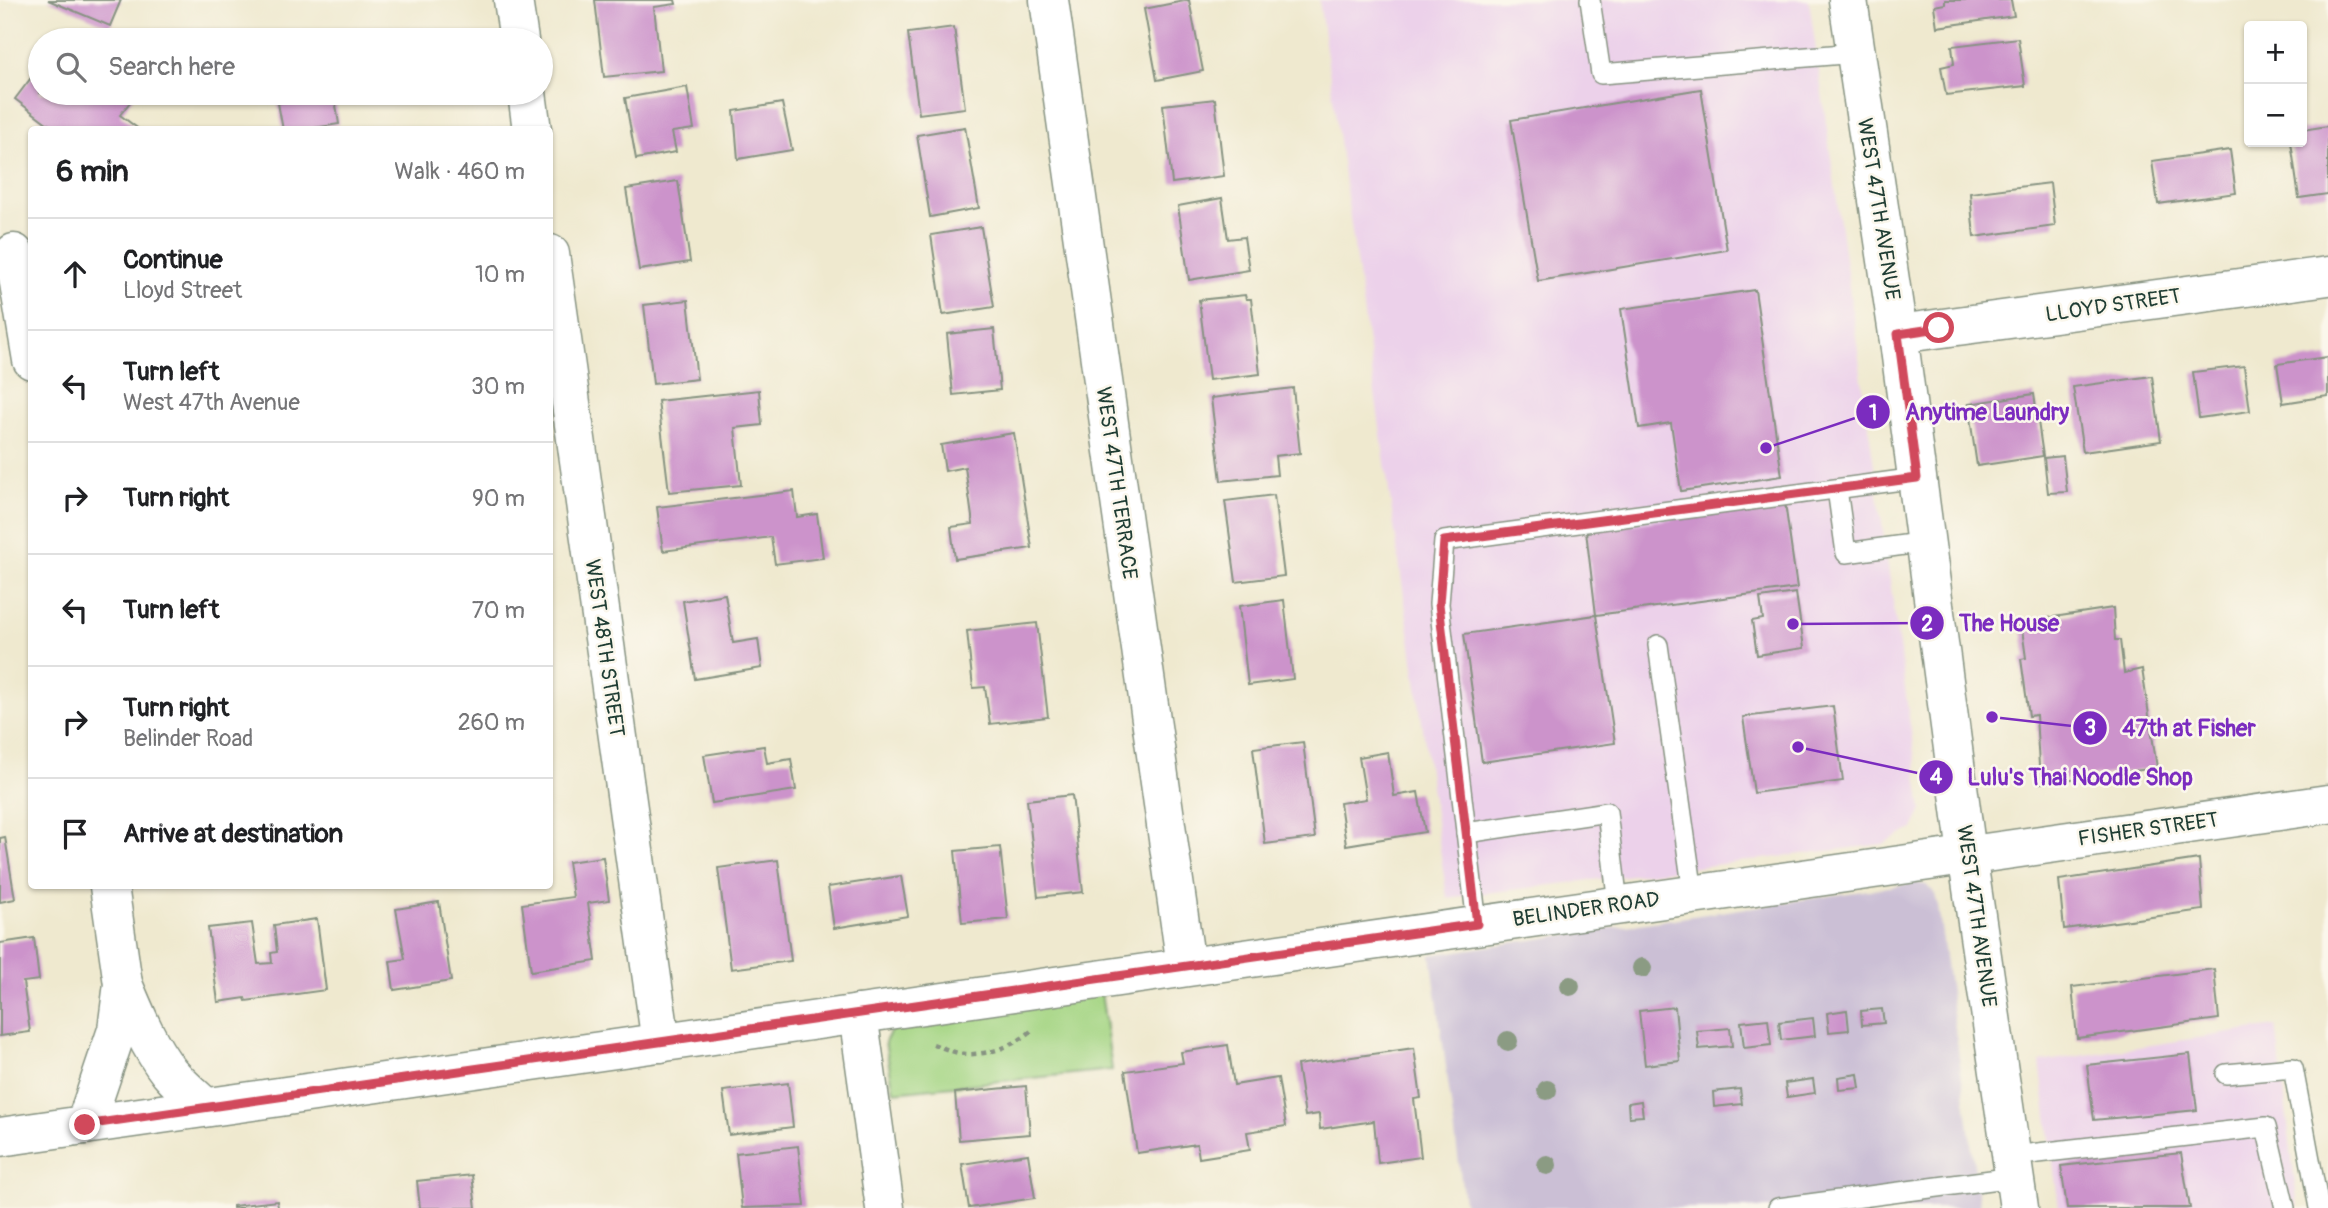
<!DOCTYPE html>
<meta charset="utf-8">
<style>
:root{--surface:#fff;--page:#f6f6f6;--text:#202124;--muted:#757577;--line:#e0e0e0}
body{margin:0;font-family:Pangolin,sans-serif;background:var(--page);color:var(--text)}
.controls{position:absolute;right:21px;top:21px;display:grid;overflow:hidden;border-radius:7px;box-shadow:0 2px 5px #0004}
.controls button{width:63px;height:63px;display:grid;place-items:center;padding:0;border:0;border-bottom:2px solid var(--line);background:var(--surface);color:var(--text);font:35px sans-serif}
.stop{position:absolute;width:21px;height:21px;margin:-16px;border:5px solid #d1495b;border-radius:50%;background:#fff}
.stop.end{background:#d1495b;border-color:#fff;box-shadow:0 2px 7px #0008}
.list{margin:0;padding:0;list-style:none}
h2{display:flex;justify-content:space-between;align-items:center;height:91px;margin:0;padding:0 28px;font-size:30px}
h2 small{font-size:23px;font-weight:400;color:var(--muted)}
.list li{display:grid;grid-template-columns:46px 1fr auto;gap:21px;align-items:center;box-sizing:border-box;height:112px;padding:0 28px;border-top:2px solid var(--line)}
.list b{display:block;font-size:26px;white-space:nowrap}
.list p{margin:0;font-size:23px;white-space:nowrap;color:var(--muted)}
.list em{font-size:23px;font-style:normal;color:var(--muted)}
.icon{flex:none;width:38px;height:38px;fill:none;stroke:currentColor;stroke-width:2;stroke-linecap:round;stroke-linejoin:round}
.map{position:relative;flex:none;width:2328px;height:1208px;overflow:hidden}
.search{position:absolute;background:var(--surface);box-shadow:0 2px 5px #0004;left:28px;top:28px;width:525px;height:77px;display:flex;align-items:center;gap:18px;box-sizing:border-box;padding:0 24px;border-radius:38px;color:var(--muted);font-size:26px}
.panel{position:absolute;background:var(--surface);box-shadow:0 2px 5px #0004;left:28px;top:126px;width:525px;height:763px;border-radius:7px}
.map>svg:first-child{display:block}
.built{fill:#ecd1ea}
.industrial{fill:#cbbfd5}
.green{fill:#a5d584;stroke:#62895c;stroke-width:2}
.building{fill:#cc93cb}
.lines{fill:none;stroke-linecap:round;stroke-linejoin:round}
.lane-casing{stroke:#879382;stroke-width:22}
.street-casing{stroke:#879382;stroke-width:41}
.secondary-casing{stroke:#879382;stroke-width:41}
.path{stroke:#879382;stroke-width:4.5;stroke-dasharray:5 5;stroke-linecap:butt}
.lane{stroke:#fff;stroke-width:19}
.street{stroke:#fff;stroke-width:38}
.secondary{stroke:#fff;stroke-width:38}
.tree{fill:#8b9b83}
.route{stroke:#d1495b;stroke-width:9}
.labels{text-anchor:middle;stroke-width:5;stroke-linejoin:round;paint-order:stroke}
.street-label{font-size:21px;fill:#1f3d34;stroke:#fbf7ec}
.leader{fill:none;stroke:#7b2cbf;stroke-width:2.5}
.callout-dot{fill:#7b2cbf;stroke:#fbf7ec;stroke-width:2.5}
.mark-label{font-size:21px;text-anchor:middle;font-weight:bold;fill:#fff}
.callout-label{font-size:23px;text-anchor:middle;font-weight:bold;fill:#7b2cbf;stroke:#fbf7ec;stroke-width:5;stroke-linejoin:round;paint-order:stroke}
</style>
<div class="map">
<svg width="2328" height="1208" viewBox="0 0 2328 1208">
<rect width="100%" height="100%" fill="#fbf7ec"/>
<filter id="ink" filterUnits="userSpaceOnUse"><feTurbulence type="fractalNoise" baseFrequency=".0143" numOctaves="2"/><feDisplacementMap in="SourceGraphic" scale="14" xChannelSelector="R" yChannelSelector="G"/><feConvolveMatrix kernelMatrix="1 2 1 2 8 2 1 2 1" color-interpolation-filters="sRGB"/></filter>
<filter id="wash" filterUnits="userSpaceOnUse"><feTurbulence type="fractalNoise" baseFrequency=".00686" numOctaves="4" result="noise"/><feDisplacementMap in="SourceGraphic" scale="28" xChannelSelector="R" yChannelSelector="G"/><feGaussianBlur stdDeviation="1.57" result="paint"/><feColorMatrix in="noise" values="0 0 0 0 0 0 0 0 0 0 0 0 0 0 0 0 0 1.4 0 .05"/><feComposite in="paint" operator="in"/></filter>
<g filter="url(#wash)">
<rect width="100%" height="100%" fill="#efe9cf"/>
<g class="built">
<path d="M 1319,0 L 1809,0 L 1922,810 L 1913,829 L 1883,844 L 1447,898 Z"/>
<path d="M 2276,1026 L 2298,1208 L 2059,1208 L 2040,1062 Z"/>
</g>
<path class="industrial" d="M 1916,883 L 1926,885 L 1934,891 L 1938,906 L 1980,1208 L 1465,1208 L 1431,955 Z"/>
<path class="green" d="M 1101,992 L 1112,1070 L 894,1092 L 885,1042 L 894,1025 Z"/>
<g id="blocks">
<g class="building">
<path d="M 48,0 L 121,0 L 110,26 Z"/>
<path d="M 595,0 L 675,0 L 676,4 L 654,7 L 661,71 L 604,77 Z"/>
<path d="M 1189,0 L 1203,71 L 1157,80 L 1144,9 Z"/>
<path d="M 1945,0 L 2011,0 L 2014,16 L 1937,27 L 1934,6 L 1945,4 Z"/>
<path d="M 954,27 L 965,108 L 919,114 L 908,33 Z"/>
<path d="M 324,31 L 326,40 L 276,40 L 276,39 Z"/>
<path d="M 2018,38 L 2025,86 L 1946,95 L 1941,67 L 1954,64 L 1952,46 Z"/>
<path d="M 40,66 L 40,93 L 137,93 L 120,115 L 140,130 L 56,130 L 15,99 Z"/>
<path d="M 687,87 L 694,129 L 672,132 L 676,152 L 636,159 L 625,98 Z"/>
<path d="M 1701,89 L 1727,250 L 1538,281 L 1511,120 Z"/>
<path d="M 318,93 L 334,93 L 339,124 L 302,130 L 283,130 L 278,103 L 318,96 Z"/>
<path d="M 1215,99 L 1224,176 L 1172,183 L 1163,105 Z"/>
<path d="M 782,103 L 792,150 L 738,159 L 734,111 Z"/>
<path d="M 2328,126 L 2328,194 L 2299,198 L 2291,142 L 2302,142 L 2302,130 Z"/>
<path d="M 965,127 L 979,208 L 930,217 L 917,135 Z"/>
<path d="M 2230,150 L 2236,193 L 2158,204 L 2152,161 Z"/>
<path d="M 678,181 L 690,262 L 639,270 L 626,189 Z"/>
<path d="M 2050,183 L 2055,226 L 1974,237 L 1970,193 Z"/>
<path d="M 1222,198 L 1228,239 L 1244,237 L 1249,270 L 1189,280 L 1178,206 Z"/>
<path d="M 981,227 L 994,307 L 943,315 L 931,235 Z"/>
<path d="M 1755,290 L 1782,476 L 1681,491 L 1671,423 L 1639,428 L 1621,309 Z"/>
<path d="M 1245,295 L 1246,299 L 1251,299 L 1260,374 L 1209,380 L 1199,300 Z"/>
<path d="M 688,300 L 697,379 L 653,384 L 644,305 Z"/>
<path d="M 994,329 L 1000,390 L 953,395 L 947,334 Z"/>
<path d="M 2328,357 L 2328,396 L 2283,403 L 2277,364 Z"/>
<path d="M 2244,366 L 2250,411 L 2199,418 L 2193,372 Z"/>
<path d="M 2152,376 L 2161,441 L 2083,452 L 2073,387 Z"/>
<path d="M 1293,388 L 1300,453 L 1275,456 L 1277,475 L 1221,481 L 1211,398 Z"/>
<path d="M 759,390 L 762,425 L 735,428 L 741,485 L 669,492 L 658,401 Z"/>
<path d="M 2034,394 L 2043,456 L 1977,466 L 1968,404 Z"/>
<path d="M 1014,433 L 1032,548 L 955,559 L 951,527 L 973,524 L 965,467 L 945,471 L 941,445 Z"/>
<path d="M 2063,456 L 2067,492 L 2048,493 L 2044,458 Z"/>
<path d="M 794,491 L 797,517 L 817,514 L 823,558 L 775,564 L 771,537 L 663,551 L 657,507 Z"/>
<path d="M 1274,495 L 1284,576 L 1236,582 L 1225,501 Z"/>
<path d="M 1785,503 L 1797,588 L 1596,615 L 1586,531 Z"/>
<path d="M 1796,593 L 1804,648 L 1757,655 L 1752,621 L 1763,619 L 1760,598 Z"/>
<path d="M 725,594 L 733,643 L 758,639 L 762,668 L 695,679 L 683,601 Z"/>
<path d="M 1284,600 L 1293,679 L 1248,685 L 1239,606 Z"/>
<path d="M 2113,608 L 2115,640 L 2120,640 L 2124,673 L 2142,669 L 2157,768 L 2040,783 L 2036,715 L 2029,716 L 2021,659 L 2026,658 L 2021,622 Z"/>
<path d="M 1596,615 L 1615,743 L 1482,762 L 1464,634 Z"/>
<path d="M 1037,623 L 1048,717 L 990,724 L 985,687 L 973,688 L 967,631 Z"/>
<path d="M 1833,706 L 1843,781 L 1754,793 L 1743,717 Z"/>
<path d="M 1303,742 L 1315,838 L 1265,844 L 1253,748 Z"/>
<path d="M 764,746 L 767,763 L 791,759 L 796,790 L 712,803 L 704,755 Z"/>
<path d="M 1388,752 L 1394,796 L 1418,792 L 1425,832 L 1346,845 L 1340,803 L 1366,799 L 1359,757 Z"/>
<path d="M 1072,795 L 1083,892 L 1038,897 L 1027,800 Z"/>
<path d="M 5,837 L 15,899 L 0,902 L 0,838 Z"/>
<path d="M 1000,847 L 1008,919 L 962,923 L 955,851 Z"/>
<path d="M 603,857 L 609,900 L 588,903 L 596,961 L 531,971 L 522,904 L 573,897 L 568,862 Z"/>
<path d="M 2199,859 L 2203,910 L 2064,929 L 2059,880 Z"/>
<path d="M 778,860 L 791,961 L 731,969 L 718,868 Z"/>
<path d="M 901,876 L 908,916 L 834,928 L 828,887 Z"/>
<path d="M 439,902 L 451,981 L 394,990 L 390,961 L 405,959 L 396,909 Z"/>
<path d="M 317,919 L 326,990 L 246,1001 L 245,998 L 218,1002 L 208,928 L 252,923 L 258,964 L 272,963 L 271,953 L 277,952 L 274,925 Z"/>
<path d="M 34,938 L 39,980 L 23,982 L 30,1032 L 0,1036 L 0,943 Z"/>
<path d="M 2214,969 L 2219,1019 L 2077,1038 L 2072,987 Z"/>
<path d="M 1675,1007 L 1680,1061 L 1645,1065 L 1639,1011 Z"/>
<path d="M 1882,1009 L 1884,1023 L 1862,1025 L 1861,1011 Z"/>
<path d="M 1847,1010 L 1849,1030 L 1829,1032 L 1827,1013 Z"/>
<path d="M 1813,1018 L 1815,1036 L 1781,1040 L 1779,1022 Z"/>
<path d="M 1768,1019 L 1771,1045 L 1744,1048 L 1741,1022 Z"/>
<path d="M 1730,1028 L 1732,1046 L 1699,1049 L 1697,1031 Z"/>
<path d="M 1228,1045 L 1234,1085 L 1278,1078 L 1286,1126 L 1247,1132 L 1250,1150 L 1199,1158 L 1197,1144 L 1137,1153 L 1125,1071 L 1183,1063 L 1181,1052 Z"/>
<path d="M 1414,1048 L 1421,1098 L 1414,1099 L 1421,1157 L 1378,1163 L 1374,1121 L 1320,1129 L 1319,1114 L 1305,1116 L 1297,1065 Z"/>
<path d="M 2190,1054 L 2197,1110 L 2094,1120 L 2087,1065 Z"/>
<path d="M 1858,1074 L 1860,1088 L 1839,1090 L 1838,1077 Z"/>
<path d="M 1813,1079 L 1815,1093 L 1787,1097 L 1785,1083 Z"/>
<path d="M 788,1083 L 793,1127 L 729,1135 L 723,1091 Z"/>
<path d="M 1026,1086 L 1030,1134 L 959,1140 L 955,1093 Z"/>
<path d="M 1740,1089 L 1742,1104 L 1714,1107 L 1713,1092 Z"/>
<path d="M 1641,1101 L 1643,1116 L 1629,1117 L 1628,1103 Z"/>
<path d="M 798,1146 L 805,1206 L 742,1208 L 736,1153 Z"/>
<path d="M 2181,1153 L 2190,1208 L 2067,1208 L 2061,1166 Z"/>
<path d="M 1028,1154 L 1035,1198 L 969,1208 L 962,1164 Z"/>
<path d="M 472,1175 L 476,1208 L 420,1208 L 417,1181 Z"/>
<path d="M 277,1201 L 278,1208 L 233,1208 L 233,1206 Z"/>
</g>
</g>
</g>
<g filter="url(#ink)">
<use href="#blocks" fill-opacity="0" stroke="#879382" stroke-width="2"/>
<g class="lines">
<g class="lane-casing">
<g id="lane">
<path d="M 1590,0 L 1601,74 L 1856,53"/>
<path d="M 1837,489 L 1846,553 L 1926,542"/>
<path d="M 1658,645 L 1693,893"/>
<path d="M 1466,833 L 1607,812 L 1618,904"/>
<path d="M 1477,924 L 1439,604 L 1444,541 L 1917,478"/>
<path d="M 2226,1074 L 2293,1068 L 2319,1208"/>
<path d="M 2012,1156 L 2266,1127 L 2285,1208"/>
<path d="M 1778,1208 L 2014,1177"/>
</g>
</g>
<g class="street-casing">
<g id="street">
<path d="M 513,0 L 519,40"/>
<path d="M 1049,0 L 1186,966"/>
<path d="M 527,93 L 532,130"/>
<path d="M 14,253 L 32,360"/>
<path d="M 550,254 L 661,1043"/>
<path d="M 1898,334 L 2328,276"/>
<path d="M 123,984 C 136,1015 148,1045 169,1072 C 180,1085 193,1096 205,1107"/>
<path d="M 858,1014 L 885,1208"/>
<path d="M 85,1125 L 117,1030 L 123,984 L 109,886"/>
<path d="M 0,1137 L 2328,804"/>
</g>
</g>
<g class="secondary-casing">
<path id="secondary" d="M 1848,0 L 1898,334 L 1967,854 L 2019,1208"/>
</g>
<path class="path" d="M 933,1044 C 941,1047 950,1051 958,1053 C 982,1058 1018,1046 1034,1028"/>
<use href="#lane" class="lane"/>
<use href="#street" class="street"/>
<use href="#secondary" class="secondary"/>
</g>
<g class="tree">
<circle cx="1642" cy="968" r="10"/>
<circle cx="1570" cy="986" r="10"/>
<circle cx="1508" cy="1041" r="10"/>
<circle cx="1547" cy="1090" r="10"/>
<circle cx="1547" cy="1165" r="10"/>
</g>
</g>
<g class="lines" filter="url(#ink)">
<path class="route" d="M 85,1125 L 1477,924 L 1439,604 L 1444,541 L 1917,478 L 1898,334 L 1939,328"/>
</g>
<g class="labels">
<g class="street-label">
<text transform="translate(1879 209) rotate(81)" y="7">WEST 47TH AVENUE</text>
<text transform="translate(2113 305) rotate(-8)" y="7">LLOYD STREET</text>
<text transform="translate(1117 483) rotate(82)" y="7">WEST 47TH TERRACE</text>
<text transform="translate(605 648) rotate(82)" y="7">WEST 48TH STREET</text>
<text transform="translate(2148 829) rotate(-8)" y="7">FISHER STREET</text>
<text transform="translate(1586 909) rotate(-8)" y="7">BELINDER ROAD</text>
<text transform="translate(1977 916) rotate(82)" y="7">WEST 47TH AVENUE</text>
</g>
</g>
<path class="leader" d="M1766 448L1873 412M1793 624L1927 623M1992 717L2090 728M1798 747L1936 777"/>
<g class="callout-dot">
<circle cx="1766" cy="448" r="7"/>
<circle cx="1793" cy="624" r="7"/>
<circle cx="1992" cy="717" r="7"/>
<circle cx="1798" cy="747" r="7"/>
<circle cx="1873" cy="412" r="18"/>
<circle cx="1927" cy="623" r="18"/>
<circle cx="2090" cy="728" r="18"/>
<circle cx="1936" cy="777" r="18"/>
</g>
<g class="mark-label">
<text x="1873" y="420">1</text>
<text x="1927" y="631">2</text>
<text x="2090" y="735">3</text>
<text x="1936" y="784">4</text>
</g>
<g class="callout-label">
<text x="1987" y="420">Anytime Laundry</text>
<text x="2009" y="631">The House</text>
<text x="2189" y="736">47th at Fisher</text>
<text x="2080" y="785">Lulu's Thai Noodle Shop</text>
</g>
</svg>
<div class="controls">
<button>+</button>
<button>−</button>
</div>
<div class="stop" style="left:1939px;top:328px"></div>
<div class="stop end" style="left:85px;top:1125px"></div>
<div class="search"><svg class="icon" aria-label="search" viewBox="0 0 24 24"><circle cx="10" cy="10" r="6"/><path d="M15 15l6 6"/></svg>Search here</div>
<section class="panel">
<h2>6 min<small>Walk · 460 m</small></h2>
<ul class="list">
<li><svg class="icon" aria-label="ahead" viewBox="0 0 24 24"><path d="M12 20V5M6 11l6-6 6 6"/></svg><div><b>Continue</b><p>Lloyd Street</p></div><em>10 m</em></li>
<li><svg class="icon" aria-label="left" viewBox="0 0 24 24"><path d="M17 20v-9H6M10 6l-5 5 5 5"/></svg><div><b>Turn left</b><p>West 47th Avenue</p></div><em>30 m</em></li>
<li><svg class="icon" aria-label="right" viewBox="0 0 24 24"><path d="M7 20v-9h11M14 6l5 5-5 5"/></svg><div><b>Turn right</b></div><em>90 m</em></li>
<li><svg class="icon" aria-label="left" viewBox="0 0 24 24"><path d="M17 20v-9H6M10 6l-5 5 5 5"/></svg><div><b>Turn left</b></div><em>70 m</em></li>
<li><svg class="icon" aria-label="right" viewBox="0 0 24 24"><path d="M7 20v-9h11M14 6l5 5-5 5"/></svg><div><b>Turn right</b><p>Belinder Road</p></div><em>260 m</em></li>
<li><svg class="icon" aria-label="arrive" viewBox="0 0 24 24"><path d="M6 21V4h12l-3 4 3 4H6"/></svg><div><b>Arrive at destination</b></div></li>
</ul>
</section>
</div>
